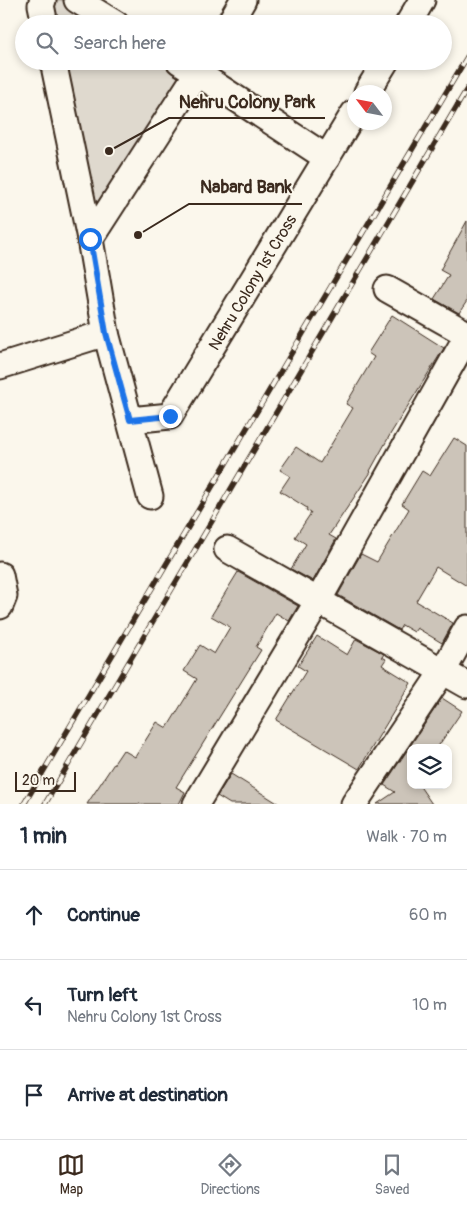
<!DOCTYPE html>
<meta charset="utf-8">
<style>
:root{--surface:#fff;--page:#f2f2f3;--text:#1f2937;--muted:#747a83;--line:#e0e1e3;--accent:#3b2a1e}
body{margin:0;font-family:Pangolin,sans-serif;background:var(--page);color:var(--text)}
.controls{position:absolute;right:15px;bottom:15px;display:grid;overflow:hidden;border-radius:10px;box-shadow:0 2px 8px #0003}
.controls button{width:45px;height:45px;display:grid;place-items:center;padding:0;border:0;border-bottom:1px solid var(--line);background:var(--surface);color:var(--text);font:25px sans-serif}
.compass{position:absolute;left:347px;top:85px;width:45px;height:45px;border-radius:50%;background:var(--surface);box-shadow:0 2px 8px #0003;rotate:302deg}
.scale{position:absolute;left:15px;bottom:12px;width:61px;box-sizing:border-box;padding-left:5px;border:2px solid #3b2a1e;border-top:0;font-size:14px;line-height:18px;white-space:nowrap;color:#3b2a1e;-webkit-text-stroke:4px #fbf7ec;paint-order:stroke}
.stop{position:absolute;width:15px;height:15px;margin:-11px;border:4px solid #1a73e8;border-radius:50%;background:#fff}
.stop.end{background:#1a73e8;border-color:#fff;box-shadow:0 1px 5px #0008}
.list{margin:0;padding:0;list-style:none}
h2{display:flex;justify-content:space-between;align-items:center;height:65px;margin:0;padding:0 20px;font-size:21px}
h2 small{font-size:16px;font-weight:400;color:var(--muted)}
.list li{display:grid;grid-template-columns:32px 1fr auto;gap:15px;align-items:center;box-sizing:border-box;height:90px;padding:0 20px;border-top:1px solid var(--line)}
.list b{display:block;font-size:19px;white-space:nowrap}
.list p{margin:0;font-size:16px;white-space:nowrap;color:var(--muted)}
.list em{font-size:16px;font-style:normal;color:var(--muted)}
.icon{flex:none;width:28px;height:28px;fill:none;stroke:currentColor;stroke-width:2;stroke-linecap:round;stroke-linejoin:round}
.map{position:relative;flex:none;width:467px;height:804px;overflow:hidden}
.search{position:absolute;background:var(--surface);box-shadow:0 2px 8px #0003;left:15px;right:15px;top:15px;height:55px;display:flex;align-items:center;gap:12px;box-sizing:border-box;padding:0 18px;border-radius:28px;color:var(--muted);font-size:19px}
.sheet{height:335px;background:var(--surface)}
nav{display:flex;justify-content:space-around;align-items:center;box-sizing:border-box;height:70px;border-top:1px solid var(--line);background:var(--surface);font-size:14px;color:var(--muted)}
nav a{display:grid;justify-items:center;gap:2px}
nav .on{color:var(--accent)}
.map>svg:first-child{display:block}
.green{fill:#dfd9ce;stroke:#8d8276}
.building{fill:#ccc4b9;stroke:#3b2a1e}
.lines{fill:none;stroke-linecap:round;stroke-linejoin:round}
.minor-casing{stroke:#3b2a1e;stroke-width:29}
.minor{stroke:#fbf7ec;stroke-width:25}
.rail-casing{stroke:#3b2a1e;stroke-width:5.5}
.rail{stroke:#fbf7ec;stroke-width:4;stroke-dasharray:11;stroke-linecap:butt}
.route{stroke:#1a73e8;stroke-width:6}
.labels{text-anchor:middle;stroke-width:4;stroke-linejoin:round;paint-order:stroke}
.street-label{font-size:16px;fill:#3b2a1e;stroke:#fbf7ec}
.leader{fill:none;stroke:#3b2a1e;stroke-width:2}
.callout-dot{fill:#3b2a1e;stroke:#fbf7ec;stroke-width:2}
.callout-label{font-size:18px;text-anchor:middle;font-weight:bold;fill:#3b2a1e;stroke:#fbf7ec;stroke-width:4;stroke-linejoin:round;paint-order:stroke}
</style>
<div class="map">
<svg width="467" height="804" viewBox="0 0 467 804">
<rect width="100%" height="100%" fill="#fbf7ec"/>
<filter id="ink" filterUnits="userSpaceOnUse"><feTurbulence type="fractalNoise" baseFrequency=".02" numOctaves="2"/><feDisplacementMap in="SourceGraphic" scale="10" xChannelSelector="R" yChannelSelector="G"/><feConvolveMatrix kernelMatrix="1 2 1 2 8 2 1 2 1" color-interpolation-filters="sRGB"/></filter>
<g filter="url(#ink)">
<g class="green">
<path d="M 48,0 L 67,0 L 107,24 L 48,24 Z"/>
<path d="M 56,61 L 169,61 L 193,75 L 92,228 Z"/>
</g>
<g class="building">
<path d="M 467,221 L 467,301 L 459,313 L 434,299 L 449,275 L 440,270 Z"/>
<path d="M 392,315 L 444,348 L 391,433 L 370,471 L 371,472 L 329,535 L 336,539 L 313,581 L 291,569 L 306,544 L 295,537 L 311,513 L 306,510 L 307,508 L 280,491 L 290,476 L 280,470 L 296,447 L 320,463 L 353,408 L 346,404 L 374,357 L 368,353 Z"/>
<path d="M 454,438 L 467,446 L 467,586 L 436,567 L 416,601 L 453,623 L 442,643 L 417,628 L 414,632 L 402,625 L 399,630 L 338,595 L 361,554 L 377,562 L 409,509 L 402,504 L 422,471 L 430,476 Z"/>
<path d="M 238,572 L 298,606 L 289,621 L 276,613 L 256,647 L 261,650 L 176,787 L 185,792 L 179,804 L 87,804 L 123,750 L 135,757 L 157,722 L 167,728 L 197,679 L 184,671 L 200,645 L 214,654 L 230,627 L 211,616 Z"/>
<path d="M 317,636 L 347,655 L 356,639 L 384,654 L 382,657 L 386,659 L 382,665 L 411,683 L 359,769 L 276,720 L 306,671 L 298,666 Z"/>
<path d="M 442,698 L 462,711 L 437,748 L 411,748 L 411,785 L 419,785 L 432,804 L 377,804 L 395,792 L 384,785 Z"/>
<path d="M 231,774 L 279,804 L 230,804 L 217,796 Z"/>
</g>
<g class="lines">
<g class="minor-casing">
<g id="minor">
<path d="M 43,0 L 41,5 L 45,24"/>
<path d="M 77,0 L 116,24"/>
<path d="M 229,24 L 243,0"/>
<path d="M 408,24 L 422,0"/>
<path d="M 53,61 L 90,239 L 106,333 L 150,496"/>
<path d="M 179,61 L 327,158"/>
<path d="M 367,92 L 386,61"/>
<path d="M 90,239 L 205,61"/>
<path d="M 387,289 L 467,334"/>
<path d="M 0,366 L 106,333"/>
<path d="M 130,420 L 170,416 L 354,113"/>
<path d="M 227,549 L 467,685"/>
<path d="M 0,575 L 4,596 L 0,606"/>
<path d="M 196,804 L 318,601 L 467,336"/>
<path d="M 354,804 L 443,671 L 467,628"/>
</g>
</g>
<use href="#minor" class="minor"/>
<g class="rail-casing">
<g id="rail">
<path d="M 24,804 L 467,57"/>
<path d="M 45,804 L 467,89"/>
</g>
</g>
<use href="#rail" class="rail"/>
</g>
</g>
<g class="lines" filter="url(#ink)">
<path class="route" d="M 90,239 L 106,333 L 130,420 L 170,416"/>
</g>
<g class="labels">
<g class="street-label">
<text transform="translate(252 282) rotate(-59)" y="6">Nehru Colony 1st Cross</text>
</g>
</g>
<path class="leader" d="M109 151L169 118H325M138 235L189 204H302"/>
<g class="callout-dot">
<circle cx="109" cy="151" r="5"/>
<circle cx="138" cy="235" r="5"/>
</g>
<g class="callout-label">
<text x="247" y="108">Nehru Colony Park</text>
<text x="246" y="193">Nabard Bank</text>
</g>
</svg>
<div class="controls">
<button><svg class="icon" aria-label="layers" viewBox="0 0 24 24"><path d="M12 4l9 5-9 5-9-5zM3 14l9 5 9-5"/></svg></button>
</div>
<svg class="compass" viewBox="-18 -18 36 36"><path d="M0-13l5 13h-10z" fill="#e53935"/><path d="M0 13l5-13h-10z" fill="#747a83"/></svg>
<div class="scale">20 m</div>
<div class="stop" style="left:90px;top:239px"></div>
<div class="stop end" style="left:170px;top:416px"></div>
<div class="search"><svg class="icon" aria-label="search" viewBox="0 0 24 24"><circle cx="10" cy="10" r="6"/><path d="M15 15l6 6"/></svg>Search here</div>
</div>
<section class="sheet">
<h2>1 min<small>Walk · 70 m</small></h2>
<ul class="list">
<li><svg class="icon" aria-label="ahead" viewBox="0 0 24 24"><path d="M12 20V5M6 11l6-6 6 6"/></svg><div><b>Continue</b></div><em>60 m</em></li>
<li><svg class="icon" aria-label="left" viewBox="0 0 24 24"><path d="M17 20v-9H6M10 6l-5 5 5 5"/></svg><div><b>Turn left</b><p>Nehru Colony 1st Cross</p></div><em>10 m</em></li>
<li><svg class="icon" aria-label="arrive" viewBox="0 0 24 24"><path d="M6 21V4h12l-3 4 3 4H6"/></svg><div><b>Arrive at destination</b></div></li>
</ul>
</section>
<nav>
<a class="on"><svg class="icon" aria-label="map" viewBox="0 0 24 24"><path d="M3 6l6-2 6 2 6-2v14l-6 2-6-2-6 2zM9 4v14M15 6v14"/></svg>Map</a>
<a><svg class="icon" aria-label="directions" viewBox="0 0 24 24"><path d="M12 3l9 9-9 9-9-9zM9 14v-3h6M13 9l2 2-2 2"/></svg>Directions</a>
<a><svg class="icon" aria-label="saved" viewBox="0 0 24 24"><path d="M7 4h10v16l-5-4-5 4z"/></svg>Saved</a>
</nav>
